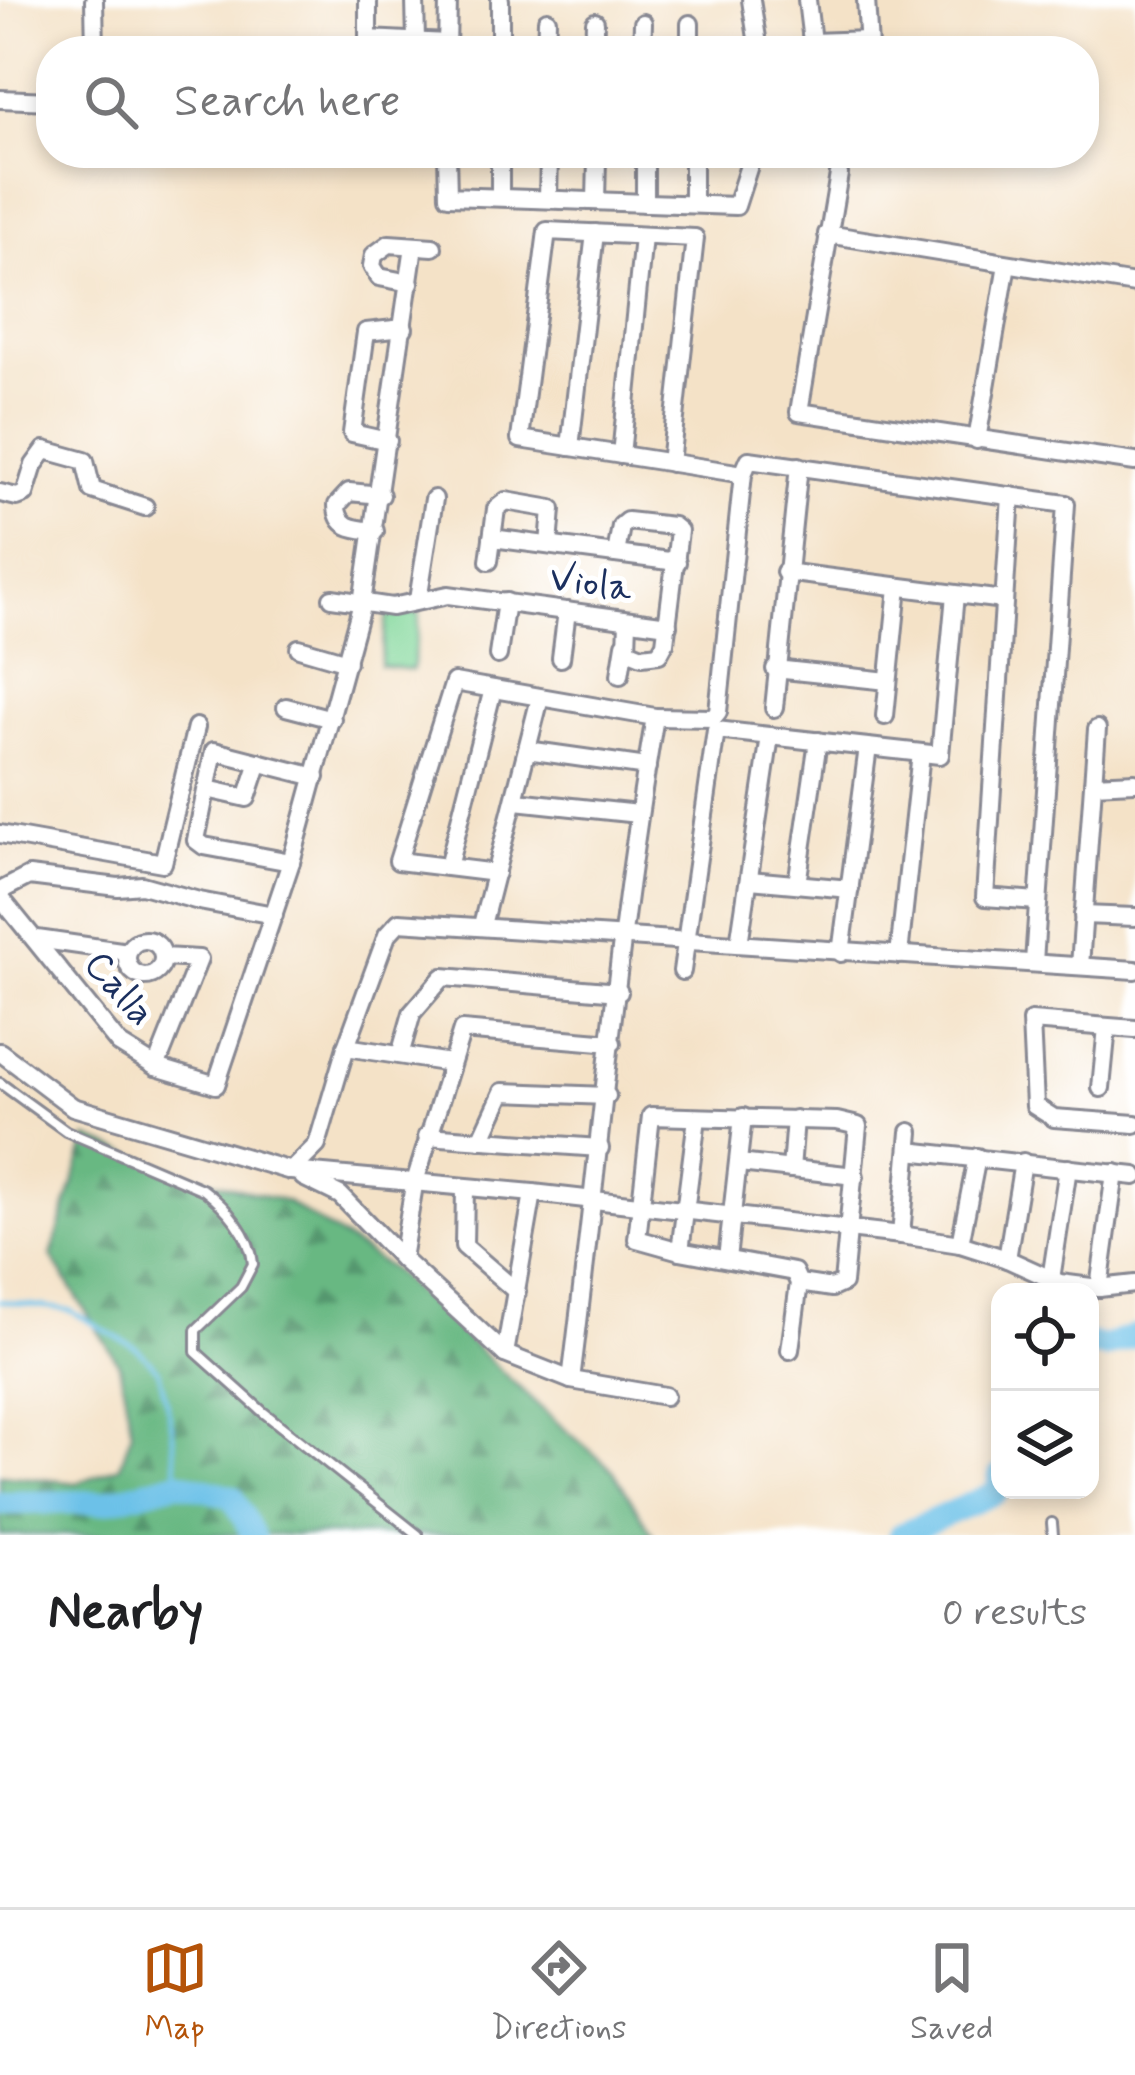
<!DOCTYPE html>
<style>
:root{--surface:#fff;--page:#f2f2f2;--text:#202124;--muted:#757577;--line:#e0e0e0;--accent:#b45309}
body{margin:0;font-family:Mynerve,sans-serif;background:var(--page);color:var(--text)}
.controls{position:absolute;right:36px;bottom:36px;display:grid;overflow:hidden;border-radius:24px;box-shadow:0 6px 18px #0003}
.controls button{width:108px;height:108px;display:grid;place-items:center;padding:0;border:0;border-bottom:3px solid var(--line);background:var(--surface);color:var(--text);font:60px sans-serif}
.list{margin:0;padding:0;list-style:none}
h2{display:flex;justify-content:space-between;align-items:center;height:156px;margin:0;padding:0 48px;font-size:51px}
h2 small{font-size:39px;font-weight:400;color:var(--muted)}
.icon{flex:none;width:66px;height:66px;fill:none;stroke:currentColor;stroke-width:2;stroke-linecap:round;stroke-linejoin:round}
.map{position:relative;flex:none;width:1135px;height:1535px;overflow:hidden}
.search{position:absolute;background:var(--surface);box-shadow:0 6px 18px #0003;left:36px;right:36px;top:36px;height:132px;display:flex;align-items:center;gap:30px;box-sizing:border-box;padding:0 42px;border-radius:48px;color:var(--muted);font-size:45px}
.sheet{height:372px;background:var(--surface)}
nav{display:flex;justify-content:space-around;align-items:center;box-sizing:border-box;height:168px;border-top:3px solid var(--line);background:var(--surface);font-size:33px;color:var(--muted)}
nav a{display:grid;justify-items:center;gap:6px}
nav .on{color:var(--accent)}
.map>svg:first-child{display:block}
.forest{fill:url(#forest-firs);stroke:#427470;stroke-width:3}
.pitch{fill:#81d79a;stroke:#4e837c;stroke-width:3}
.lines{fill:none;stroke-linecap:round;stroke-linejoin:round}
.stream{stroke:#6cc1e8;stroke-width:4.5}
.river{stroke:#6cc1e8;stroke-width:24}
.lane-casing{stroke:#888892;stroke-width:14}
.street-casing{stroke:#888892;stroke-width:22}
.lane{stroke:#fff;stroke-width:8}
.street{stroke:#fff;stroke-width:16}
.labels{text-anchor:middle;stroke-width:10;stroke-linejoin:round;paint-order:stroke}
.street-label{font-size:39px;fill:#1b2f5e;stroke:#fff}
</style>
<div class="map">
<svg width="1135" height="1535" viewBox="0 0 1135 1535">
<defs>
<pattern id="forest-firs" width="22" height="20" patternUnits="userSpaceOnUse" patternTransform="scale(3)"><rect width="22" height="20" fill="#68b882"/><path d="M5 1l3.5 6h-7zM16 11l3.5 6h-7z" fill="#55966e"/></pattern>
</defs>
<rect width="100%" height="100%" fill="#fff"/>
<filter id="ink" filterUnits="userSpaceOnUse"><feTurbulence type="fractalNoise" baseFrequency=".00833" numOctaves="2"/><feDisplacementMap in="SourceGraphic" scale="24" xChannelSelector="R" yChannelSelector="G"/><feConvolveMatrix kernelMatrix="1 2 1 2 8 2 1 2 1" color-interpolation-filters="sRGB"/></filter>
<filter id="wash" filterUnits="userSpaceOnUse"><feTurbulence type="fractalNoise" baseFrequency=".004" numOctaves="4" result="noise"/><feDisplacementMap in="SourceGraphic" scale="48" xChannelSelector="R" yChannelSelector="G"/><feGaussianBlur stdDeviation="2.7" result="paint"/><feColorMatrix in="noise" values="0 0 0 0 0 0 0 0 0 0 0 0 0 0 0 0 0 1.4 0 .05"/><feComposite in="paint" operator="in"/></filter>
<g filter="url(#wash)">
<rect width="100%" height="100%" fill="#f4e2c7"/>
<path class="forest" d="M 87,1138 L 182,1173 L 287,1202 L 391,1269 L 553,1419 L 613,1470 L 653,1535 L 0,1535 L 0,1475 L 78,1483 L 120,1466 L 132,1431 L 119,1364 L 51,1256 Z"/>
<path class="pitch" d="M 388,609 L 420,614 L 412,670 L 380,665 Z"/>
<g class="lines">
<path class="stream" d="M 0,1301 L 69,1310 L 138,1349 L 159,1371 L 172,1427 L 178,1482"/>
<g class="river">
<path d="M 1090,1344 L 1104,1347 L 1135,1336"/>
<path d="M 0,1503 L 105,1502 L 178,1482 L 233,1497 L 253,1535"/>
<path d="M 900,1535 L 997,1492 L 1000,1475"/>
</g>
</g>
</g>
<g filter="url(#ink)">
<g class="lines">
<g class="lane-casing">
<g id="lane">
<path d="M 0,1083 L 66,1131 L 204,1190 C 226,1207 251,1235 253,1264 L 241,1287 L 196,1330 L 196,1352 L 263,1412 L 418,1535"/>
<path d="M 1052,1523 L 1053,1535"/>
</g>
</g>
<g class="street-casing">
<g id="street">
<path d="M 94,0 L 95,51"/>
<path d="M 368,0 L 368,39 L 447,43"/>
<path d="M 415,0 L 416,41"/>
<path d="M 751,0 L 759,51"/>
<path d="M 807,0 L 813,50"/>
<path d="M 866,0 L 869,47"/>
<path d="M 812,42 L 868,40"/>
<path d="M 447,51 L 448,0"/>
<path d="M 500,51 L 500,0"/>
<path d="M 546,51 L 547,20"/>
<path d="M 594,51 L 595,22"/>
<path d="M 642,51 L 643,23"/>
<path d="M 690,51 L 690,24"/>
<path d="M 0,99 L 51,101"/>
<path d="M 447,153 L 448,196 L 736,206 L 753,153"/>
<path d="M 839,174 L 799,412 L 1135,462"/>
<path d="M 500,197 L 500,153"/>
<path d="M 548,199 L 549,156"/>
<path d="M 596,201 L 597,158"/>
<path d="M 645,203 L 645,160"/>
<path d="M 693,204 L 693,164"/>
<path d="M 827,234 L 1135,284"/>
<path d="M 410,283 L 379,277 L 372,266 L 374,255 L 389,244 L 433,247"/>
<path d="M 977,440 L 1007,264"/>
<path d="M 388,441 L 352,433 L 366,332 L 404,328"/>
<path d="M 570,447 L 595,233"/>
<path d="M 621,455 L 643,237"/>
<path d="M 670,463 L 695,238 L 547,231 L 520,439 L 743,474"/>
<path d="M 0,493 L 17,497 L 25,494 L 34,465 L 45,450 L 85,461 L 92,490 L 145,507"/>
<path d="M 1011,496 L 985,897 L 1037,901"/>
<path d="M 375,531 C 356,529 337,529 337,505 L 349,492 L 381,495"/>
<path d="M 492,538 L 677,562"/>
<path d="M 616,554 L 621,526 L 627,521 L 673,526 L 679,531 L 665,643 L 659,654 L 642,656 L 627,650 L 628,620"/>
<path d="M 489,561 L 496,509 L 506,501 L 552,509 L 549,545"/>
<path d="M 785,572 L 1003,600"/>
<path d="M 332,598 L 392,607 L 448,595 L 668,625"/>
<path d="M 418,600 L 434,499"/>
<path d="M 299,648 L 347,662"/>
<path d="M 498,655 L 506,602"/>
<path d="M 561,658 L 567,611"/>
<path d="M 775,669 L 888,681"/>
<path d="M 620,675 L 625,644"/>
<path d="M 286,707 L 332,719"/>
<path d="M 774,708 L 799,466"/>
<path d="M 885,716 L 898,587"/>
<path d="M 655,717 L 713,718 L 718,712 L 743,474 L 749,460 L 1066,504 L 1034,962"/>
<path d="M 527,750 L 647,767"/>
<path d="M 1093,784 L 1135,782"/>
<path d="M 207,789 L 247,798 L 259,762"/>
<path d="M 516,801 L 638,814"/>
<path d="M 0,834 L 163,863 L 196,727"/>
<path d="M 291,862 L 204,846 L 196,840 L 214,751 L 316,777"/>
<path d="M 448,867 L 493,689"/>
<path d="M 496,873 L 398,861 L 454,682 L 655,717 C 617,936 599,1159 571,1380 L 505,1354 L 402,1259 L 414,1185 L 462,1030 L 612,1043"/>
<path d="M 750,880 L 850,889"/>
<path d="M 797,884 L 818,741"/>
<path d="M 0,891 L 29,876 L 118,887 L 142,885 L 199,901 L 274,915"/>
<path d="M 0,897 L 119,1044 L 156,1067 L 216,1085 L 291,862 L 362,603 L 414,246"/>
<path d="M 1083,915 L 1135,917"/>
<path d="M 482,925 L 540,698"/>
<path d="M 37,939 L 128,952"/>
<circle cx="145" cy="958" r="18"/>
<path d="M 739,944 L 770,736"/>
<path d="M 841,953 L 868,747"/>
<path d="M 899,955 L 921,753"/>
<path d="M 1080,966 L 1097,729"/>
<path d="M 682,971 L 716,730 L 940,755 L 955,595"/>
<path d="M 1135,1029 L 1031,1021 L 1035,1106 L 1054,1118 L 1135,1124"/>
<path d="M 346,1047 L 450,1063"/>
<path d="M 0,1052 L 73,1107 L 291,1171 L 317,1145 L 346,1047 L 387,935 L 399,922 L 1135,970"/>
<path d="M 400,1055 L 412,1013 L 443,977 L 619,992"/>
<path d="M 156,1067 L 199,959 L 163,957"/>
<path d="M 1101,1088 L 1107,1027"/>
<path d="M 427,1136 L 600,1148"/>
<path d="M 481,1140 L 503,1092 L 607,1096"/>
<path d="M 909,1151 L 1135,1176"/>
<path d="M 739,1163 L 855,1176"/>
<path d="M 791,1169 L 795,1119"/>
<path d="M 291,1171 L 533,1193 L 901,1235 L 960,1244 L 1007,1259 L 1060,1283 L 1099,1288 L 1135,1284"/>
<path d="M 303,1177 L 340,1195 L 402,1259"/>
<path d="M 465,1188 L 464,1246 L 517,1292"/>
<path d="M 901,1235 L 910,1132"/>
<path d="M 960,1244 L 977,1157"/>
<path d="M 680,1251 L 697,1118"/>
<path d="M 727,1259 L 743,1117"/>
<path d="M 1007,1259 L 1023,1162"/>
<path d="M 1051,1279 L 1068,1168"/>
<path d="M 1099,1288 L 1115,1173"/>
<path d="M 790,1350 L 799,1283 L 794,1272 L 680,1251 L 637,1239 L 651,1116 L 837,1121 L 858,1126 L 843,1283 L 832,1288 L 799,1283"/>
<path d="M 505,1354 L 533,1193"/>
<path d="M 571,1380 L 665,1396"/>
</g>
</g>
<use href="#lane" class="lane"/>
<use href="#street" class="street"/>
</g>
</g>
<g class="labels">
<g class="street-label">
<text transform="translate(591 581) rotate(8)" y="14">Viola</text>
<text transform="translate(121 987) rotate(49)" y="14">Calla</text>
</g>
</g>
</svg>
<div class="controls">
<button><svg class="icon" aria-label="locate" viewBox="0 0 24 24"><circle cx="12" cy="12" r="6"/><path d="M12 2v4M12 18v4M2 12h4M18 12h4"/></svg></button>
<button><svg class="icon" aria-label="layers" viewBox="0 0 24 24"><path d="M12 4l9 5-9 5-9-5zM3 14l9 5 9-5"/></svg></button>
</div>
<div class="search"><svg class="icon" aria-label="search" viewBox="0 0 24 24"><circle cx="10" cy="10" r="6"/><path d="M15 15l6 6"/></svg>Search here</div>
</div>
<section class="sheet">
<h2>Nearby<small>0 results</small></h2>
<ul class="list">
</ul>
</section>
<nav>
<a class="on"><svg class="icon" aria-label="map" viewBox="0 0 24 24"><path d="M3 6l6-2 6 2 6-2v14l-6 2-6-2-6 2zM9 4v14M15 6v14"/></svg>Map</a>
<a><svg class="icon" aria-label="directions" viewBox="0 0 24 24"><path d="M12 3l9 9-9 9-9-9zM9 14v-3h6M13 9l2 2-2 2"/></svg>Directions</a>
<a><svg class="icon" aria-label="saved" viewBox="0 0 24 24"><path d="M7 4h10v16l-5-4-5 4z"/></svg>Saved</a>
</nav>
